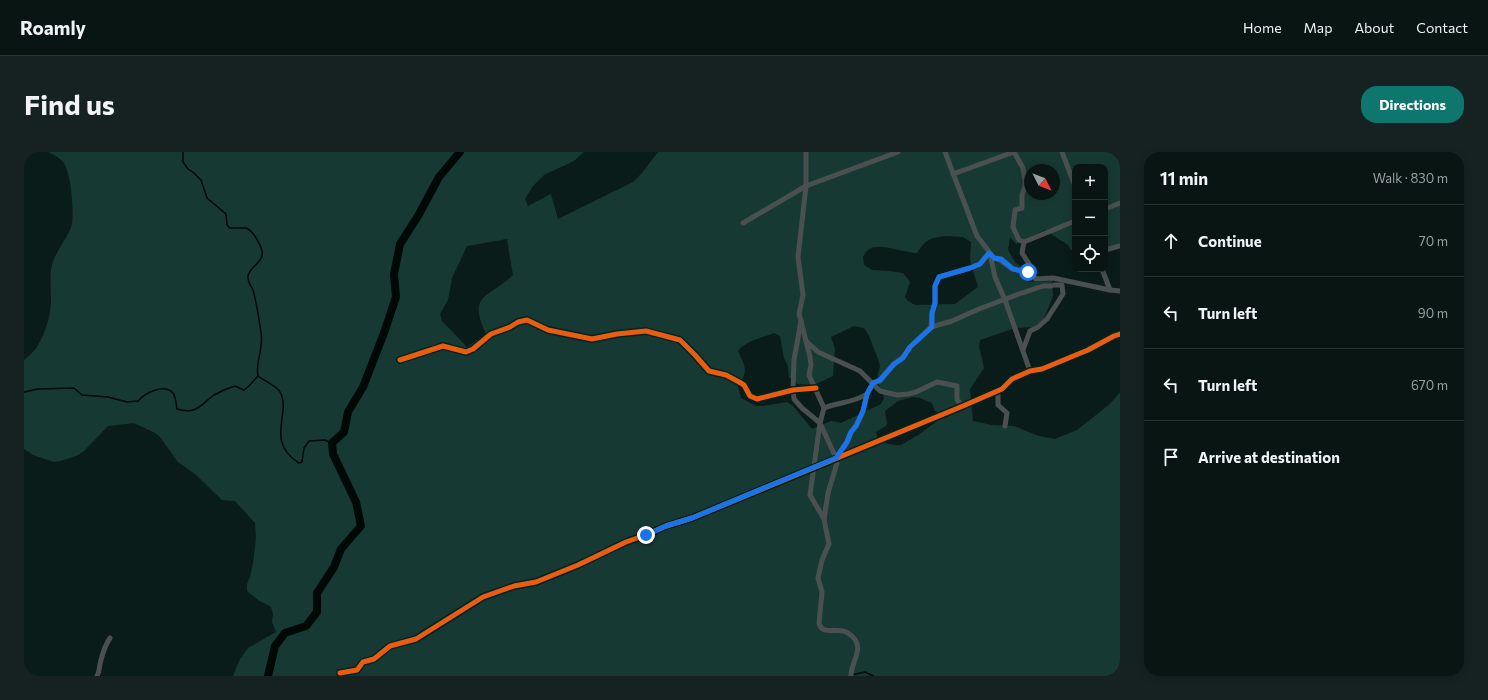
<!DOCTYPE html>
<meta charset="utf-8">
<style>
:root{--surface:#081513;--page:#162221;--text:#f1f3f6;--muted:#989fa0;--line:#293433;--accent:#0f766e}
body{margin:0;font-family:Commissioner,sans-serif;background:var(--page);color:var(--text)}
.controls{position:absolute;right:12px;top:12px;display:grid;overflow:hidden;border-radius:8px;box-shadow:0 2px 10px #0003}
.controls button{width:36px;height:36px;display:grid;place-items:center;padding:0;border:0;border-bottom:1px solid var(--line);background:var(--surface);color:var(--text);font:20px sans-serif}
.compass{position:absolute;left:1000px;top:12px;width:36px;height:36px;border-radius:50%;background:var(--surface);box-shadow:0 2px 10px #0003;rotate:132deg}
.stop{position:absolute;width:12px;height:12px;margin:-9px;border:3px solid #1a73e8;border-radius:50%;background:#fff}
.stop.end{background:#1a73e8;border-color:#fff;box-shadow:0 1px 4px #0008}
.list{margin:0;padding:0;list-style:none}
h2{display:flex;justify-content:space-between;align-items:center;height:52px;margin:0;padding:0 16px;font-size:17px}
h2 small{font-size:13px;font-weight:400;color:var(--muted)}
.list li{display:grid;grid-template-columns:26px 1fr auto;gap:12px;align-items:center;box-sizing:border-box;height:72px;padding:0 16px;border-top:1px solid var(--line)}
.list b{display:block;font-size:15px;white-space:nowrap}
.list em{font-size:13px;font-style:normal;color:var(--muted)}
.icon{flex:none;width:22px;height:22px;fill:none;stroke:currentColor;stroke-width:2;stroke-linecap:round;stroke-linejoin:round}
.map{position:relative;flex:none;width:1096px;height:524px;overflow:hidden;border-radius:16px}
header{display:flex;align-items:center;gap:24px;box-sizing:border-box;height:56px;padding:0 20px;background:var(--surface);border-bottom:1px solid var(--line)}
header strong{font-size:19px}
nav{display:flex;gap:22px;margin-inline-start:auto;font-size:14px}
.intro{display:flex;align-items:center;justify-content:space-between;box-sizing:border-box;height:96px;padding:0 24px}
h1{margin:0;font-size:28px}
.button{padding:10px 18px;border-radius:16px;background:var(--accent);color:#fff;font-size:14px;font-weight:700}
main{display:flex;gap:24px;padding:0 24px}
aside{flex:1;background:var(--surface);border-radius:16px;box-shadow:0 2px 10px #0003}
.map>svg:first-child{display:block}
.green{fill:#173934;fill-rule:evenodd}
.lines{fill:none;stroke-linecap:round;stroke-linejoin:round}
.stream{stroke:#010907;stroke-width:1.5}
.river{stroke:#010907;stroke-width:8}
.street{stroke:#49504f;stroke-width:5}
.cycleway-casing{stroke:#03231f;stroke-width:8}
.cycleway{stroke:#e95d12;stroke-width:5}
.route{stroke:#1a73e8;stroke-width:5}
</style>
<header>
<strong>Roamly</strong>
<nav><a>Home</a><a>Map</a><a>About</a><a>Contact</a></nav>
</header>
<div class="intro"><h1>Find us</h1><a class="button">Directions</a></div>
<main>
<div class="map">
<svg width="1096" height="524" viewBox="0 0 1096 524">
<rect width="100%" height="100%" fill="#0a1c19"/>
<path class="green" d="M 24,0 L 560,0 L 550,9 L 520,23 L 509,34 L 501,47 L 504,54 L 527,42 L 534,67 L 609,30 L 618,21 L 634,0 L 1096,0 L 1096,93 L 1085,95 L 1081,93 L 1081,15 L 1051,15 L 1051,97 L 1047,98 L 1044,93 L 1021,78 L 992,92 L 986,85 L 984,98 L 991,110 L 998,116 L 1004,130 L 1028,129 L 1029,144 L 1020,167 L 1009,175 L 991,176 L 956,188 L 955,194 L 960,216 L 946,237 L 949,269 L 968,273 L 990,274 L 1015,284 L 1031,287 L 1053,278 L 1086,252 L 1096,240 L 1096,524 L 209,524 L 215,509 L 224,496 L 252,480 L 248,470 L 249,462 L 247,455 L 234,448 L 223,439 L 223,432 L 226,425 L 229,411 L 232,386 L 231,371 L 211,349 L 198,348 L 172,323 L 154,310 L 136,285 L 131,281 L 110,271 L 84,274 L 60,299 L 54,303 L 37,309 L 30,310 L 9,303 L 0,297 L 0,208 C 4,204 10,200 13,195 C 21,182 26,166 27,151 C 27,140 26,129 27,118 C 29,102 41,90 47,76 C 51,65 47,23 41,13 C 38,7 31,3 24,0 ZM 1006,18 L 1030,18 L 1030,42 L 1006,42 ZM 923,84 L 939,85 L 947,90 L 946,108 L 954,135 L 931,152 L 891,153 L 884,149 L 881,145 L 886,130 L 879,121 L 864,119 L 848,118 L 840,113 L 839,105 C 841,102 842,99 845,97 C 856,90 880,101 893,101 C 903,86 906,86 923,84 ZM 483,87 L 489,123 C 464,147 443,141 462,182 L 443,195 L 418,169 L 416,162 L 424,148 L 428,126 L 443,94 ZM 830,174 L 840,176 L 845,184 L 854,207 L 856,214 L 853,227 L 860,246 L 857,252 L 817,271 L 807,269 L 788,277 L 769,254 L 763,250 L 738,254 L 732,254 L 717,246 L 714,234 C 725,218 721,215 714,199 C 723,188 738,186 750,181 L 756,184 L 760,206 L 764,214 L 765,225 L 773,232 L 790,233 L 809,224 L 811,197 L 807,185 ZM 889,245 L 896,246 L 908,251 L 911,259 L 915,261 L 912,270 L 894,283 L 877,293 L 871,293 L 855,290 L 852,280 L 863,273 L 861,259 L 874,249 Z"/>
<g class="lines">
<g class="stream">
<path d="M 159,0 L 159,10 L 164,17 L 170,21 L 177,28 L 183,46 L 202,62 L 203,73 L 206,76 C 211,76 217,76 222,76 C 229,78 240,97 238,104 C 236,112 225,116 224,124 C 223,129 227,134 229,138 C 233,152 235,167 237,181 C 240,196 231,211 234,224 C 240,229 253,234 256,240 C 268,261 240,289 275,311 L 278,310 L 280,296 L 285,289 L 301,288 L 308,291"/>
<path d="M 0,240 L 14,237 L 50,236 L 58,243 L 84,245 L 103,250 L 114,249 C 121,241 140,231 149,241 C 152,245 152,252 153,257 C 173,263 176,253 190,243 C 197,239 204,236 211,234 L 220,238 L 225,234 L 234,224"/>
<path d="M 828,523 L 841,520 L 849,524"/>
</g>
<path class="river" d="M 244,524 L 251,494 L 261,481 L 282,474 L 293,460 L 293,441 L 310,415 L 317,397 L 337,374 L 332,350 L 309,302 L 308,291 L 320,280 L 324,260 L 339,235 L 360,181 L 372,145 L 370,122 L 376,92 L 394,64 L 415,25 L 436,0"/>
<g class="street">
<path d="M 782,0 L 782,34 L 774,105 L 779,143 L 775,162 L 777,169 L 770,208 L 769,238 L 770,247 L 778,256 L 796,271 L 786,343 L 800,367"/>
<path d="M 921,0 L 953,84 L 970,106 C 980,108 981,114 989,117 C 998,120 1005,119 1012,127 L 1029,126 L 1086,138 L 1096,139"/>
<path d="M 990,0 L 999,16 L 1001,29 L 1001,34 L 998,43 L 998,56 L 991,58 L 989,75 L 995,88 L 1000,90 L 998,101 L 1007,115"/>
<path d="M 1038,0 L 1051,34"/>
<path d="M 929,22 L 990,0"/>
<path d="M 1081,57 L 1096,51"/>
<path d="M 719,71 L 782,34 L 874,0"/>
<path d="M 1000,90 L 1051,69"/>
<path d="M 1081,98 L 1096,94"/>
<path d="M 966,102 L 971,125 L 981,148 L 1006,219"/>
<path d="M 1078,117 L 1086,138"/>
<path d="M 777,169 L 786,205 L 787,213 L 785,223 L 800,256 L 796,271 L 812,306 L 813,311 L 804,341 L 800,367 L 805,392 L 798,408 L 794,426 L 798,440 L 795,471 C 798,485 815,474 824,481 C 844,494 827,508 827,524"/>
<path d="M 907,175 L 928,169 L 955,157 L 995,142 L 1019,134 L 1027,134"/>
<path d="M 783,190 L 794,200 L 836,219 L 856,239 L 873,243 L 884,242 L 892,240 L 913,230 L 933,234 L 933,248 L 939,254"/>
<path d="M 999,198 L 1006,179 L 1014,175 L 1023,167 L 1039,142 L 1038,133 L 1030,133"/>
<path d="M 376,208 L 419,194 L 442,200 L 449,197 L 467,182 L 486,175 L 494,170 L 503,168 L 524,178 L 568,187 L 593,182 L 622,179 L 656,188 L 671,203 L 685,219 L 702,223 L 715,230 L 720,233 L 726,244 L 733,247 L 769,238 L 792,236"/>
<path d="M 977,237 L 974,241 L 974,253 L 983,261 L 981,274"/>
<path d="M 800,256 C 815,250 829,251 843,242"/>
<path d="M 813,305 L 823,290 L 827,280 L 832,274 L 839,259 L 843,242 L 849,231 L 856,229 L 870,212 L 879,205 L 886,195 L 907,175 L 908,161 L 911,151 L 911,134 L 915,125 L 946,116 L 956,112 L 965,101"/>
<path d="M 316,521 L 333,518 L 339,510 L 350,507 L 366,494 L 392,487 L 459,445 L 490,434 L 512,430 L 554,413 L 602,390 L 622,383 L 642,374 L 668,366 L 939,254 L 978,237 L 988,227 L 1006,219 L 1018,217 L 1064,198 L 1090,184 L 1096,182"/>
<path d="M 73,524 C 76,519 75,514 77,508 C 79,500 82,492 86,486"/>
</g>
<g class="cycleway-casing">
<g id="cycleway">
<path d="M 376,208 L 419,194 L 442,200 L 449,197 L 467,182 L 486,175 L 494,170 L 503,168 L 524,178 L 568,187 L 593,182 L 622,179 L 656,188 L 671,203 L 685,219 L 702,223 L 715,230 L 720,233 L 726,244 L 733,247 L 769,238 L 792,236"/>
<path d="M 316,521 L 333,518 L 339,510 L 350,507 L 366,494 L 392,487 L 459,445 L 490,434 L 512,430 L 554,413 L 602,390 L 622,383 L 642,374 L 668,366 L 939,254 L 978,237 L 988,227 L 1006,219 L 1018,217 L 1064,198 L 1090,184 L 1096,182"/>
</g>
</g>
<use href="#cycleway" class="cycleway"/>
</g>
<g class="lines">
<path class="route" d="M 622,383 L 642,374 L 668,366 L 812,306 L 823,290 L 827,280 L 832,274 L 839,259 L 843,242 L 849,231 L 856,228 L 870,212 L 879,206 L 886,195 L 908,175 L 908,161 L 911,151 L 911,134 L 915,125 L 946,116 L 956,112 L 965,101 L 970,106 L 977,107 L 989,117 L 1004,120"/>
</g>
</svg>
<div class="controls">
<button>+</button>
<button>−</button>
<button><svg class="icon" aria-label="locate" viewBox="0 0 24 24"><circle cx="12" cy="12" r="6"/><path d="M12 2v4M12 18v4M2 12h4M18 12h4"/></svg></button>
</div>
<svg class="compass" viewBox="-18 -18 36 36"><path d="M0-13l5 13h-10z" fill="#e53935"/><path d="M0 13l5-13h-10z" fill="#989fa0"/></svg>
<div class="stop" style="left:1004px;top:120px"></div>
<div class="stop end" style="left:622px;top:383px"></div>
</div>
<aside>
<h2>11 min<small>Walk · 830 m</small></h2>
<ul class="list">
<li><svg class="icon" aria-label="ahead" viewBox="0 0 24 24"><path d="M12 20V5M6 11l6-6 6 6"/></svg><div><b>Continue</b></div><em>70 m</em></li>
<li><svg class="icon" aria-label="left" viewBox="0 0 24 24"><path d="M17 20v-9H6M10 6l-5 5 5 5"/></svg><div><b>Turn left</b></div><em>90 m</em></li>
<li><svg class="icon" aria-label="left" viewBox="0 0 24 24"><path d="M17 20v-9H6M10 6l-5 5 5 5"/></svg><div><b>Turn left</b></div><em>670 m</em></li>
<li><svg class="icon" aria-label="arrive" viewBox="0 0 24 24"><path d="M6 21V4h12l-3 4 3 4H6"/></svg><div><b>Arrive at destination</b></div></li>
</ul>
</aside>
</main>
